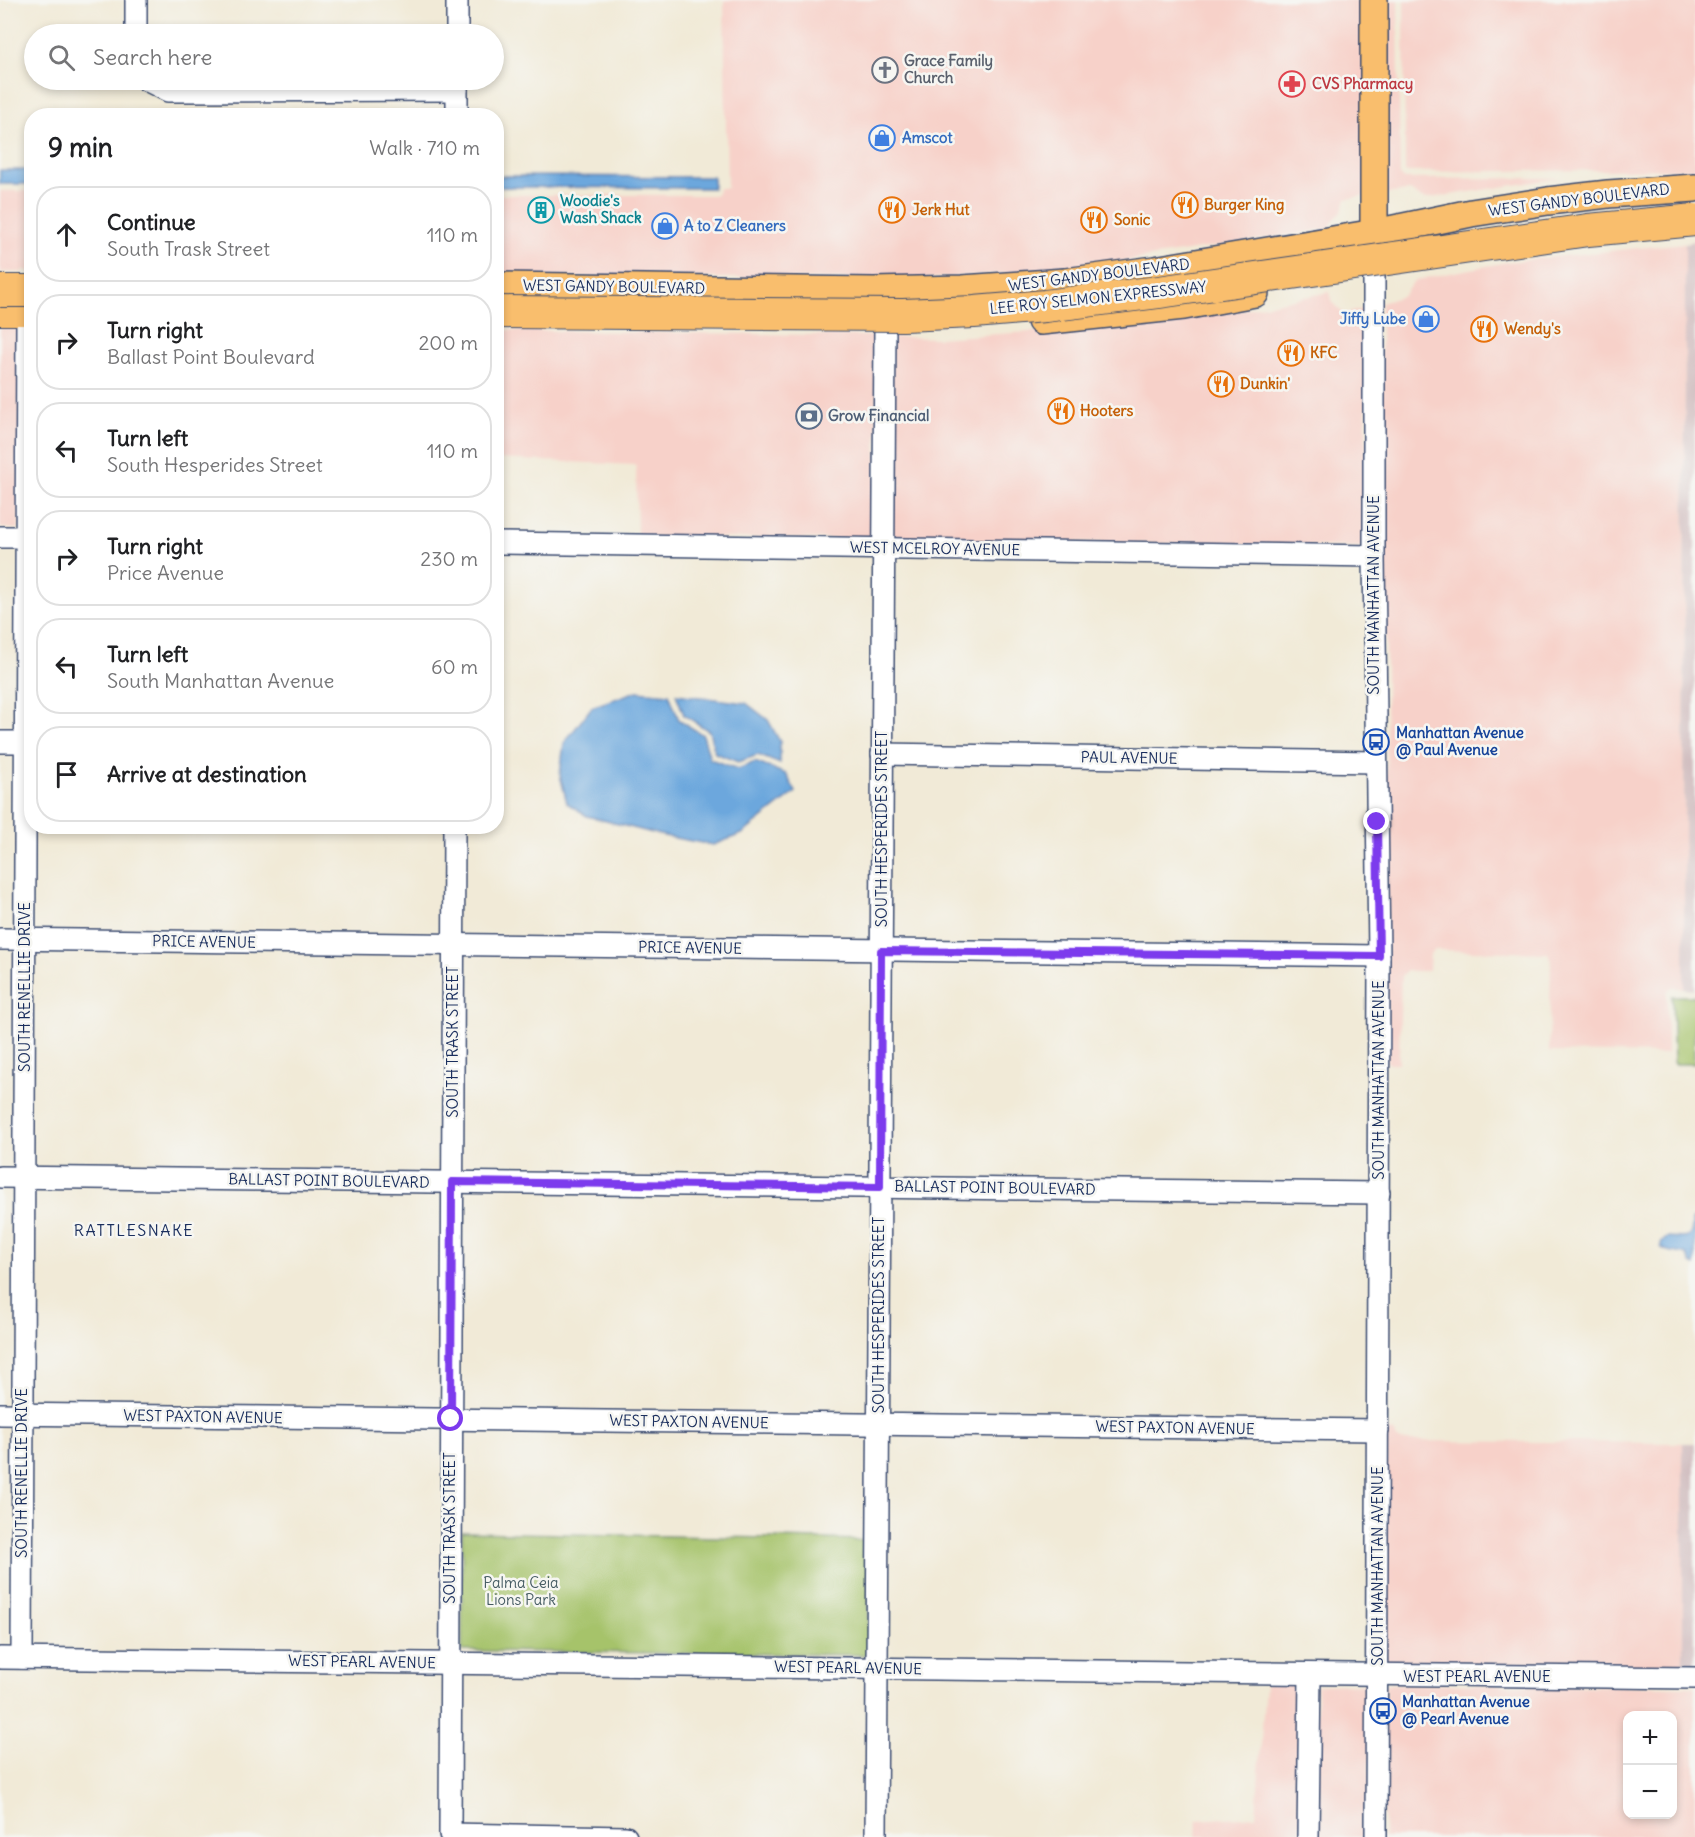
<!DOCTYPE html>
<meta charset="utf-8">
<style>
:root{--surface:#fff;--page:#f6f6f6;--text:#202124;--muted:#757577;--line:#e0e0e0}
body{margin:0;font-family:Delius,sans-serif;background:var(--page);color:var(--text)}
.controls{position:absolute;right:18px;bottom:18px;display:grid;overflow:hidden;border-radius:12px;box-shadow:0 3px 9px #0003}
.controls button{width:54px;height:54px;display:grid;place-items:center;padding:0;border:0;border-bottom:2px solid var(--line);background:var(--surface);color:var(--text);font:30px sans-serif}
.stop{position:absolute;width:18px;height:18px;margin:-14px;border:4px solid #7c3aed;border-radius:50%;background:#fff}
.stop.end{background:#7c3aed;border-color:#fff;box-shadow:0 2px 6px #0008}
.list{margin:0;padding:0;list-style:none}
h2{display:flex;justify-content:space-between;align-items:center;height:78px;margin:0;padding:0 24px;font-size:26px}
h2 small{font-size:20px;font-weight:400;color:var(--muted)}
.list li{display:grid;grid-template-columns:39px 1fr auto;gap:18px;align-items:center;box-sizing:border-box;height:96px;margin:0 12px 12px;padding:0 12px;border:2px solid var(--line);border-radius:24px}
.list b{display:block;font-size:22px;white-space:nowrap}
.list p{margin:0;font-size:20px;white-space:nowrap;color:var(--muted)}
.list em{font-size:20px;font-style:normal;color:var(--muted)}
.icon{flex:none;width:33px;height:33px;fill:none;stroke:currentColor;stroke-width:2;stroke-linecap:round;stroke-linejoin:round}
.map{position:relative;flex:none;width:1695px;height:1837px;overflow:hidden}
.search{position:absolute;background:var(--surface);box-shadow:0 3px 9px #0003;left:24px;top:24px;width:480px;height:66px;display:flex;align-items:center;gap:15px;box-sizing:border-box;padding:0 21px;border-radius:33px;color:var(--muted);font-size:22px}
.panel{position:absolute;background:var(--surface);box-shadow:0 3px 9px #0003;left:24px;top:108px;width:480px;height:726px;border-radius:24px}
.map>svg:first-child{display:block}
.built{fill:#f7d1c9;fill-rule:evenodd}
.industrial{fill:#d2bfc1}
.green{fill:#a6c36b;stroke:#607964;stroke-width:1.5}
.water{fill:#6ca7dd;stroke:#446b9e;stroke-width:1.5}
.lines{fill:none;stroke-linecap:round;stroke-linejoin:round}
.minor-casing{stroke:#3b4b70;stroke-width:24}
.major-casing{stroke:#3b4b70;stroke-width:30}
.highway-casing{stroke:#3b4b70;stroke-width:34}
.minor{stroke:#fff;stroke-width:21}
.major{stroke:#f9be6d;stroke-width:27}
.highway{stroke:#f9be6d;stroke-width:32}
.highway-bridge-casing{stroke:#3b4b70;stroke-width:34;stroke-linecap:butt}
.highway-bridge{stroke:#f9be6d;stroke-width:32}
.route{stroke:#7c3aed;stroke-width:8}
.labels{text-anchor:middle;stroke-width:5;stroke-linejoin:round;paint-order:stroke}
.worship-label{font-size:15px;font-weight:bold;fill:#5b616d;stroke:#f6f6f2;text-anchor:start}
.health-label{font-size:15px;font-weight:bold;fill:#be3a42;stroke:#f6f6f2;text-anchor:start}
.shop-label{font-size:15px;font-weight:bold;fill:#366cbe;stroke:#f6f6f2;text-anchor:start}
.street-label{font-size:15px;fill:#1b2f5e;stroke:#f6f6f2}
.culture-label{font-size:15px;font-weight:bold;fill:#0d838f;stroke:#f6f6f2;text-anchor:start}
.food-label{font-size:15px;font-weight:bold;fill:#c56008;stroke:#f6f6f2;text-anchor:start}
.service-label{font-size:15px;font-weight:bold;fill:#4e5e75;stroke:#f6f6f2;text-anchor:start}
.transit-label{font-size:15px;font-weight:bold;fill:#164399;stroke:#f6f6f2;text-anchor:start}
.park-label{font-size:15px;fill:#455b62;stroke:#f6f6f2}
.neighbourhood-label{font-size:16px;letter-spacing:1.5px;fill:#1b2f5e;stroke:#f6f6f2}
</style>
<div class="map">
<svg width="1695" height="1837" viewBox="0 0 1695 1837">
<rect width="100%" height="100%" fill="#f6f6f2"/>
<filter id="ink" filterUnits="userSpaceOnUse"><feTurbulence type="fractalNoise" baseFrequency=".0167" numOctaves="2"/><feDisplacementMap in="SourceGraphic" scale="12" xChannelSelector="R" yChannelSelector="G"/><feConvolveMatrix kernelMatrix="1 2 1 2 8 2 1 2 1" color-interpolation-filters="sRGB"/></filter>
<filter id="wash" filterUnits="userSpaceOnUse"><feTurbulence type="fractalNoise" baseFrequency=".008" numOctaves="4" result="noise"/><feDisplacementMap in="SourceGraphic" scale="24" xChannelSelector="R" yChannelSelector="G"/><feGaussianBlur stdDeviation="1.35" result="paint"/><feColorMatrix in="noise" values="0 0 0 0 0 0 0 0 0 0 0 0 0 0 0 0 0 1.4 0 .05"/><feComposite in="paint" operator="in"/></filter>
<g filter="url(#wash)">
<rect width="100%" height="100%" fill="#f1ead7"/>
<g class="built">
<path d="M 724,0 L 1367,0 L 1367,195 L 1346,199 L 1342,211 L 1332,222 L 1330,228 L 1082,268 L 919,279 L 497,277 L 497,195 L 713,195 L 717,194 L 719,188 L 727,188 Z"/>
<path d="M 1381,0 L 1398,0 L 1400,176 L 1405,179 L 1559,178 L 1424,199 L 1410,191 L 1382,194 Z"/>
<path d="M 1404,0 L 1695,0 L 1695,169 L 1405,172 Z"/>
<path d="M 0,191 L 31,191 L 31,272 L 23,269 L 22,272 L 0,272 Z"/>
<path d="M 1685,243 L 1684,988 L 1672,988 L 1667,992 L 1667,1054 L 1549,1052 L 1551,959 L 1548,953 L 1434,950 L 1430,954 L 1429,971 L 1407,971 L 1401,976 L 1399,1063 L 1387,1063 L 1386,590 L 1381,575 L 1381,303 L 1403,296 L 1414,281 L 1434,276 L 1508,262 Z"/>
<path d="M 1330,292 L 1331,301 L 1344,314 L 1366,308 L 1366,547 L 891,539 L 892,337 L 938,338 L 1077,329 L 1241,310 Z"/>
<path d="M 0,322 L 20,323 L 19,529 L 0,528 Z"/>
<path d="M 497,330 L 877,336 L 876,539 L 637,537 L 636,465 L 497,459 Z"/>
<path d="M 1386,1431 L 1395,1432 L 1396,1438 L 1401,1441 L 1683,1443 L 1683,1670 L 1385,1667 Z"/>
<path d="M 1370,1684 L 1369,1837 L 1316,1837 L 1317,1685 Z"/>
<path d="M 1385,1684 L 1695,1687 L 1695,1837 L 1384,1837 ZM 1628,1716 L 1672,1716 L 1672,1814 L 1628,1814 Z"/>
<path d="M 1265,1685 L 1302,1685 L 1301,1837 L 1196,1837 L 1197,1820 L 1256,1816 Z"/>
</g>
<g class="industrial">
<path d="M 1695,241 L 1695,989 L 1684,988 L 1684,974 L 1685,243 Z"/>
<rect x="1683" y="1443" width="12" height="227"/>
</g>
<g class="green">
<path d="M 1672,996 L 1695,996 L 1694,1064 L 1674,1064 Z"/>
<path d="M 462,1532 L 870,1540 L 868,1655 L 462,1651 Z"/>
</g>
<g class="water">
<rect x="0" y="170" width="31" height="14"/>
<path d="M 497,176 L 713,177 L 713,188 L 497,187 Z"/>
<path d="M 637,691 L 669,694 L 679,720 L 703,735 L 710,759 L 738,769 L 755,762 L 786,774 L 796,792 L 742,834 L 713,845 L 664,836 L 587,816 L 567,803 L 560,775 L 564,743 L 592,707 Z"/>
<path d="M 676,694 L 746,703 L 768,720 L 780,742 L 780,764 L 758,755 L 738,762 L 715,753 L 709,731 L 684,715 Z"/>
<path d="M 1695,1218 L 1695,1266 L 1691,1264 L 1687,1255 C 1681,1252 1646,1253 1668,1237 C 1683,1237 1693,1244 1692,1220 Z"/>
</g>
</g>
<g filter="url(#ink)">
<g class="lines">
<g class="minor-casing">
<g id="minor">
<path d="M 457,0 L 457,34"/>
<path d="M 136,34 L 136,0"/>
<path d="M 146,80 L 168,91 L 457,90"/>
<path d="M 457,116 L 457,80"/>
<path d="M 1374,272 L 1374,556 L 1379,956 L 1376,1837"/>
<path d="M 0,537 L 32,537"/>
<path d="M 496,543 L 1374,556"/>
<path d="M 0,742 L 32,742"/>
<path d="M 882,754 L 1376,762"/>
<path d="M 454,826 L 450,1834 L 626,1837"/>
<path d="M 0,939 L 1379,956"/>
<path d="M 0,1177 L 1379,1193"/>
<path d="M 0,1414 L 1378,1430"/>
<path d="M 0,1658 L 1695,1678"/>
<path d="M 22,1658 L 27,315"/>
<path d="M 876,1837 L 885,325"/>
<path d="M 1308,1837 L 1310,1675"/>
</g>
</g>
<g class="major-casing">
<g id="major">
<path d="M 1374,0 L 1374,250"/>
<path d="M 496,286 L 874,291 L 962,289 L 1065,282 L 1154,270 L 1262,252 L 1375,233 L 1471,213 L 1548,201 L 1608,194 L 1695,188"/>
<path d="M 1041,321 L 1184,306 L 1255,293"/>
</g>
</g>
<g class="highway-casing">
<path id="highway" d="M 0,309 L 32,309"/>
</g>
<use href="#minor" class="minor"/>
<use href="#major" class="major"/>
<use href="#highway" class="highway"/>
<g class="highway-bridge-casing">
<g id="highway-bridge">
<path d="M 0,291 L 32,291"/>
<path d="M 496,312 L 903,315 L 974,312 L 1045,306 L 1159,292 L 1588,230 L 1695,220"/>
</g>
</g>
<use href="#highway-bridge" class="highway-bridge"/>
</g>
</g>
<g class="lines" filter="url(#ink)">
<path class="route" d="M 451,1419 L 452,1182 L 880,1187 L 881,951 L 1379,956 L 1377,822"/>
</g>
<defs>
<g id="church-ring" transform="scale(1.35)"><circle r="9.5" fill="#f6f6f2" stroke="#6b7280" stroke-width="1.5"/><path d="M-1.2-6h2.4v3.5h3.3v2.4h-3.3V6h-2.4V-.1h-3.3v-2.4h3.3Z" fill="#6b7280"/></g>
<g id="pharmacy-ring" transform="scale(1.35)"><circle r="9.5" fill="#f6f6f2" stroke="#e0444e" stroke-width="1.5"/><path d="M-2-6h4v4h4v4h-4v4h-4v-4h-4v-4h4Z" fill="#e0444e"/></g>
<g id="shop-ring" transform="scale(1.35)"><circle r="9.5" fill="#f6f6f2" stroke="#3f7fe0" stroke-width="1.5"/><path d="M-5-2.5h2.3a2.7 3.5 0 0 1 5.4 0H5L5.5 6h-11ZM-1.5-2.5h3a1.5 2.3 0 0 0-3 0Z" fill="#3f7fe0"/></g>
<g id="restaurant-ring" transform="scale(1.35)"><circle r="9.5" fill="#f6f6f2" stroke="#e8710a" stroke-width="1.5"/><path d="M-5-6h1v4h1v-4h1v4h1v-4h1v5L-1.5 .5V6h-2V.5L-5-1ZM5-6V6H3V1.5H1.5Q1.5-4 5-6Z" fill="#e8710a"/></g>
<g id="building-ring" transform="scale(1.35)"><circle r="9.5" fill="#f6f6f2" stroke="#0f9aa8" stroke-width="1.5"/><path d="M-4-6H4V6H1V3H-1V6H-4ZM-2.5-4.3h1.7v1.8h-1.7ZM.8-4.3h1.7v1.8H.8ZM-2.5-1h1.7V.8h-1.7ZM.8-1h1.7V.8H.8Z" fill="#0f9aa8"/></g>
<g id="bank-ring" transform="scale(1.35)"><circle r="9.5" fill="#f6f6f2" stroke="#5c6f8a" stroke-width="1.5"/><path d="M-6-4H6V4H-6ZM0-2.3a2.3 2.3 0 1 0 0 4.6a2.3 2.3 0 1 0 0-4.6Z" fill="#5c6f8a"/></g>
<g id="bus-ring" transform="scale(1.35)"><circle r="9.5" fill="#f6f6f2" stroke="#1a4fb4" stroke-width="1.5"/><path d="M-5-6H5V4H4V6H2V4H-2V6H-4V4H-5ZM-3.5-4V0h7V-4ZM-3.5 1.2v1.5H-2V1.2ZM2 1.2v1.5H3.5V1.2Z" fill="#1a4fb4"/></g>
</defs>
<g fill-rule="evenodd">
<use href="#church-ring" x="885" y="70"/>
<use href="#pharmacy-ring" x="1292" y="84"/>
<use href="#shop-ring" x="882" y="138"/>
<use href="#restaurant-ring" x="1185" y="205"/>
<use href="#building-ring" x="541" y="210"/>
<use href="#restaurant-ring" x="892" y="210"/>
<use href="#restaurant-ring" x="1094" y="220"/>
<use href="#shop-ring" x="665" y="226"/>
<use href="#shop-ring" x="1426" y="319"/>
<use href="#restaurant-ring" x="1484" y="329"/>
<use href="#restaurant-ring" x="1291" y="353"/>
<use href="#restaurant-ring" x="1221" y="384"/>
<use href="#restaurant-ring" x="1061" y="411"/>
<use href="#bank-ring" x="809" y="416"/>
<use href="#bus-ring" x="1376" y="742"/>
<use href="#bus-ring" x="1383" y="1711"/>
</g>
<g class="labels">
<g class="worship-label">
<text x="904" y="66">Grace Family<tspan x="904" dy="17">Church</tspan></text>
</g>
<g class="health-label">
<text x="1312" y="89">CVS Pharmacy</text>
</g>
<g class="shop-label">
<text x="902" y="143">Amscot</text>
<text x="684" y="231">A to Z Cleaners</text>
<text x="1406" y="324" text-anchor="end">Jiffy Lube</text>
</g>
<g class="street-label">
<text transform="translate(1579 200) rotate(-7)" y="5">WEST GANDY BOULEVARD</text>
<text transform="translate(1099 275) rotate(-7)" y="5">WEST GANDY BOULEVARD</text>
<text transform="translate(614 287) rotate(1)" y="5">WEST GANDY BOULEVARD</text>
<text transform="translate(1098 298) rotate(-6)" y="5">LEE ROY SELMON EXPRESSWAY</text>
<text transform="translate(935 549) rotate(1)" y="5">WEST MCELROY AVENUE</text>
<text transform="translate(1374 595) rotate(-90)" y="5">SOUTH MANHATTAN AVENUE</text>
<text transform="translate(1129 758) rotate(1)" y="5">PAUL AVENUE</text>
<text transform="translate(882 829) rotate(-90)" y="5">SOUTH HESPERIDES STREET</text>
<text transform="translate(204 942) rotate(1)" y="5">PRICE AVENUE</text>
<text transform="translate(690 948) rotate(1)" y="5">PRICE AVENUE</text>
<text transform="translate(25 987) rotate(-90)" y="5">SOUTH RENELLIE DRIVE</text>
<text transform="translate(453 1042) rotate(-90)" y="5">SOUTH TRASK STREET</text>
<text transform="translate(1379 1080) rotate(-90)" y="5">SOUTH MANHATTAN AVENUE</text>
<text transform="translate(329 1181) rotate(1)" y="5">BALLAST POINT BOULEVARD</text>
<text transform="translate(995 1188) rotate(1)" y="5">BALLAST POINT BOULEVARD</text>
<text transform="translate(879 1315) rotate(-90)" y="5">SOUTH HESPERIDES STREET</text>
<text transform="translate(203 1417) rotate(1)" y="5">WEST PAXTON AVENUE</text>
<text transform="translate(689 1422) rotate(1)" y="5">WEST PAXTON AVENUE</text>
<text transform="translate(1175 1428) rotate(1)" y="5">WEST PAXTON AVENUE</text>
<text transform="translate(22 1473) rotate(-90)" y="5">SOUTH RENELLIE DRIVE</text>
<text transform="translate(450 1528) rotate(-90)" y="5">SOUTH TRASK STREET</text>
<text transform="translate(1378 1566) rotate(-90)" y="5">SOUTH MANHATTAN AVENUE</text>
<text transform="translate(362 1662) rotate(1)" y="5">WEST PEARL AVENUE</text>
<text transform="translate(848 1668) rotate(1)" y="5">WEST PEARL AVENUE</text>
<text x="1477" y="1682">WEST PEARL AVENUE</text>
</g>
<g class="culture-label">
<text x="560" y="206">Woodie's<tspan x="560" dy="17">Wash Shack</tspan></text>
</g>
<g class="food-label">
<text x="1204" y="210">Burger King</text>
<text x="912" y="215">Jerk Hut</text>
<text x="1114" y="225">Sonic</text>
<text x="1504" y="334">Wendy's</text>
<text x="1310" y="358">KFC</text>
<text x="1240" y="389">Dunkin'</text>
<text x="1080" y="416">Hooters</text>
</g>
<g class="service-label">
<text x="828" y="421">Grow Financial</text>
</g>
<g class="transit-label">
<text x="1396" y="738">Manhattan Avenue<tspan x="1396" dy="17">@ Paul Avenue</tspan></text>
<text x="1402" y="1707">Manhattan Avenue<tspan x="1402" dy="17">@ Pearl Avenue</tspan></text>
</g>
<g class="park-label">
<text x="521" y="1588">Palma Ceia<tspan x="521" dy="17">Lions Park</tspan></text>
</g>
<g class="neighbourhood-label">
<text x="134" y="1236">RATTLESNAKE</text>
</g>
</g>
</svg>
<div class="controls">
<button>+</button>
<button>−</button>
</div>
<div class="stop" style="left:451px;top:1419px"></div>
<div class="stop end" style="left:1377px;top:822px"></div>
<div class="search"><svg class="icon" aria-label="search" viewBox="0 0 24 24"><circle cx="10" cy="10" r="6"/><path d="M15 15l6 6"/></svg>Search here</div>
<section class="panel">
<h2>9 min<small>Walk · 710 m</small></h2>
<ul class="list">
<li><svg class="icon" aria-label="ahead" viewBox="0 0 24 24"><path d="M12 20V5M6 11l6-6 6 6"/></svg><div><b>Continue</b><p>South Trask Street</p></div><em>110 m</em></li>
<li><svg class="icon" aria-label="right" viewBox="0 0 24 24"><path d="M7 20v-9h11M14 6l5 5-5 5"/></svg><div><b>Turn right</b><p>Ballast Point Boulevard</p></div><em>200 m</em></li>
<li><svg class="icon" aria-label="left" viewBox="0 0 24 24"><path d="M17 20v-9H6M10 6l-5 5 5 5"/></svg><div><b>Turn left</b><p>South Hesperides Street</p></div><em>110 m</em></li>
<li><svg class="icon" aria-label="right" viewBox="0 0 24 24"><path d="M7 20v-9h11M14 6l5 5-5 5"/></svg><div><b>Turn right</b><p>Price Avenue</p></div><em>230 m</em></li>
<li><svg class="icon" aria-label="left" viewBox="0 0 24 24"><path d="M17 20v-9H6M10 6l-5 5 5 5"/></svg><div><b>Turn left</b><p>South Manhattan Avenue</p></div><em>60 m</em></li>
<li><svg class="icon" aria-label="arrive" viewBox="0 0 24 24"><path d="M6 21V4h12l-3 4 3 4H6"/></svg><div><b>Arrive at destination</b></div></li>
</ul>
</section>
</div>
